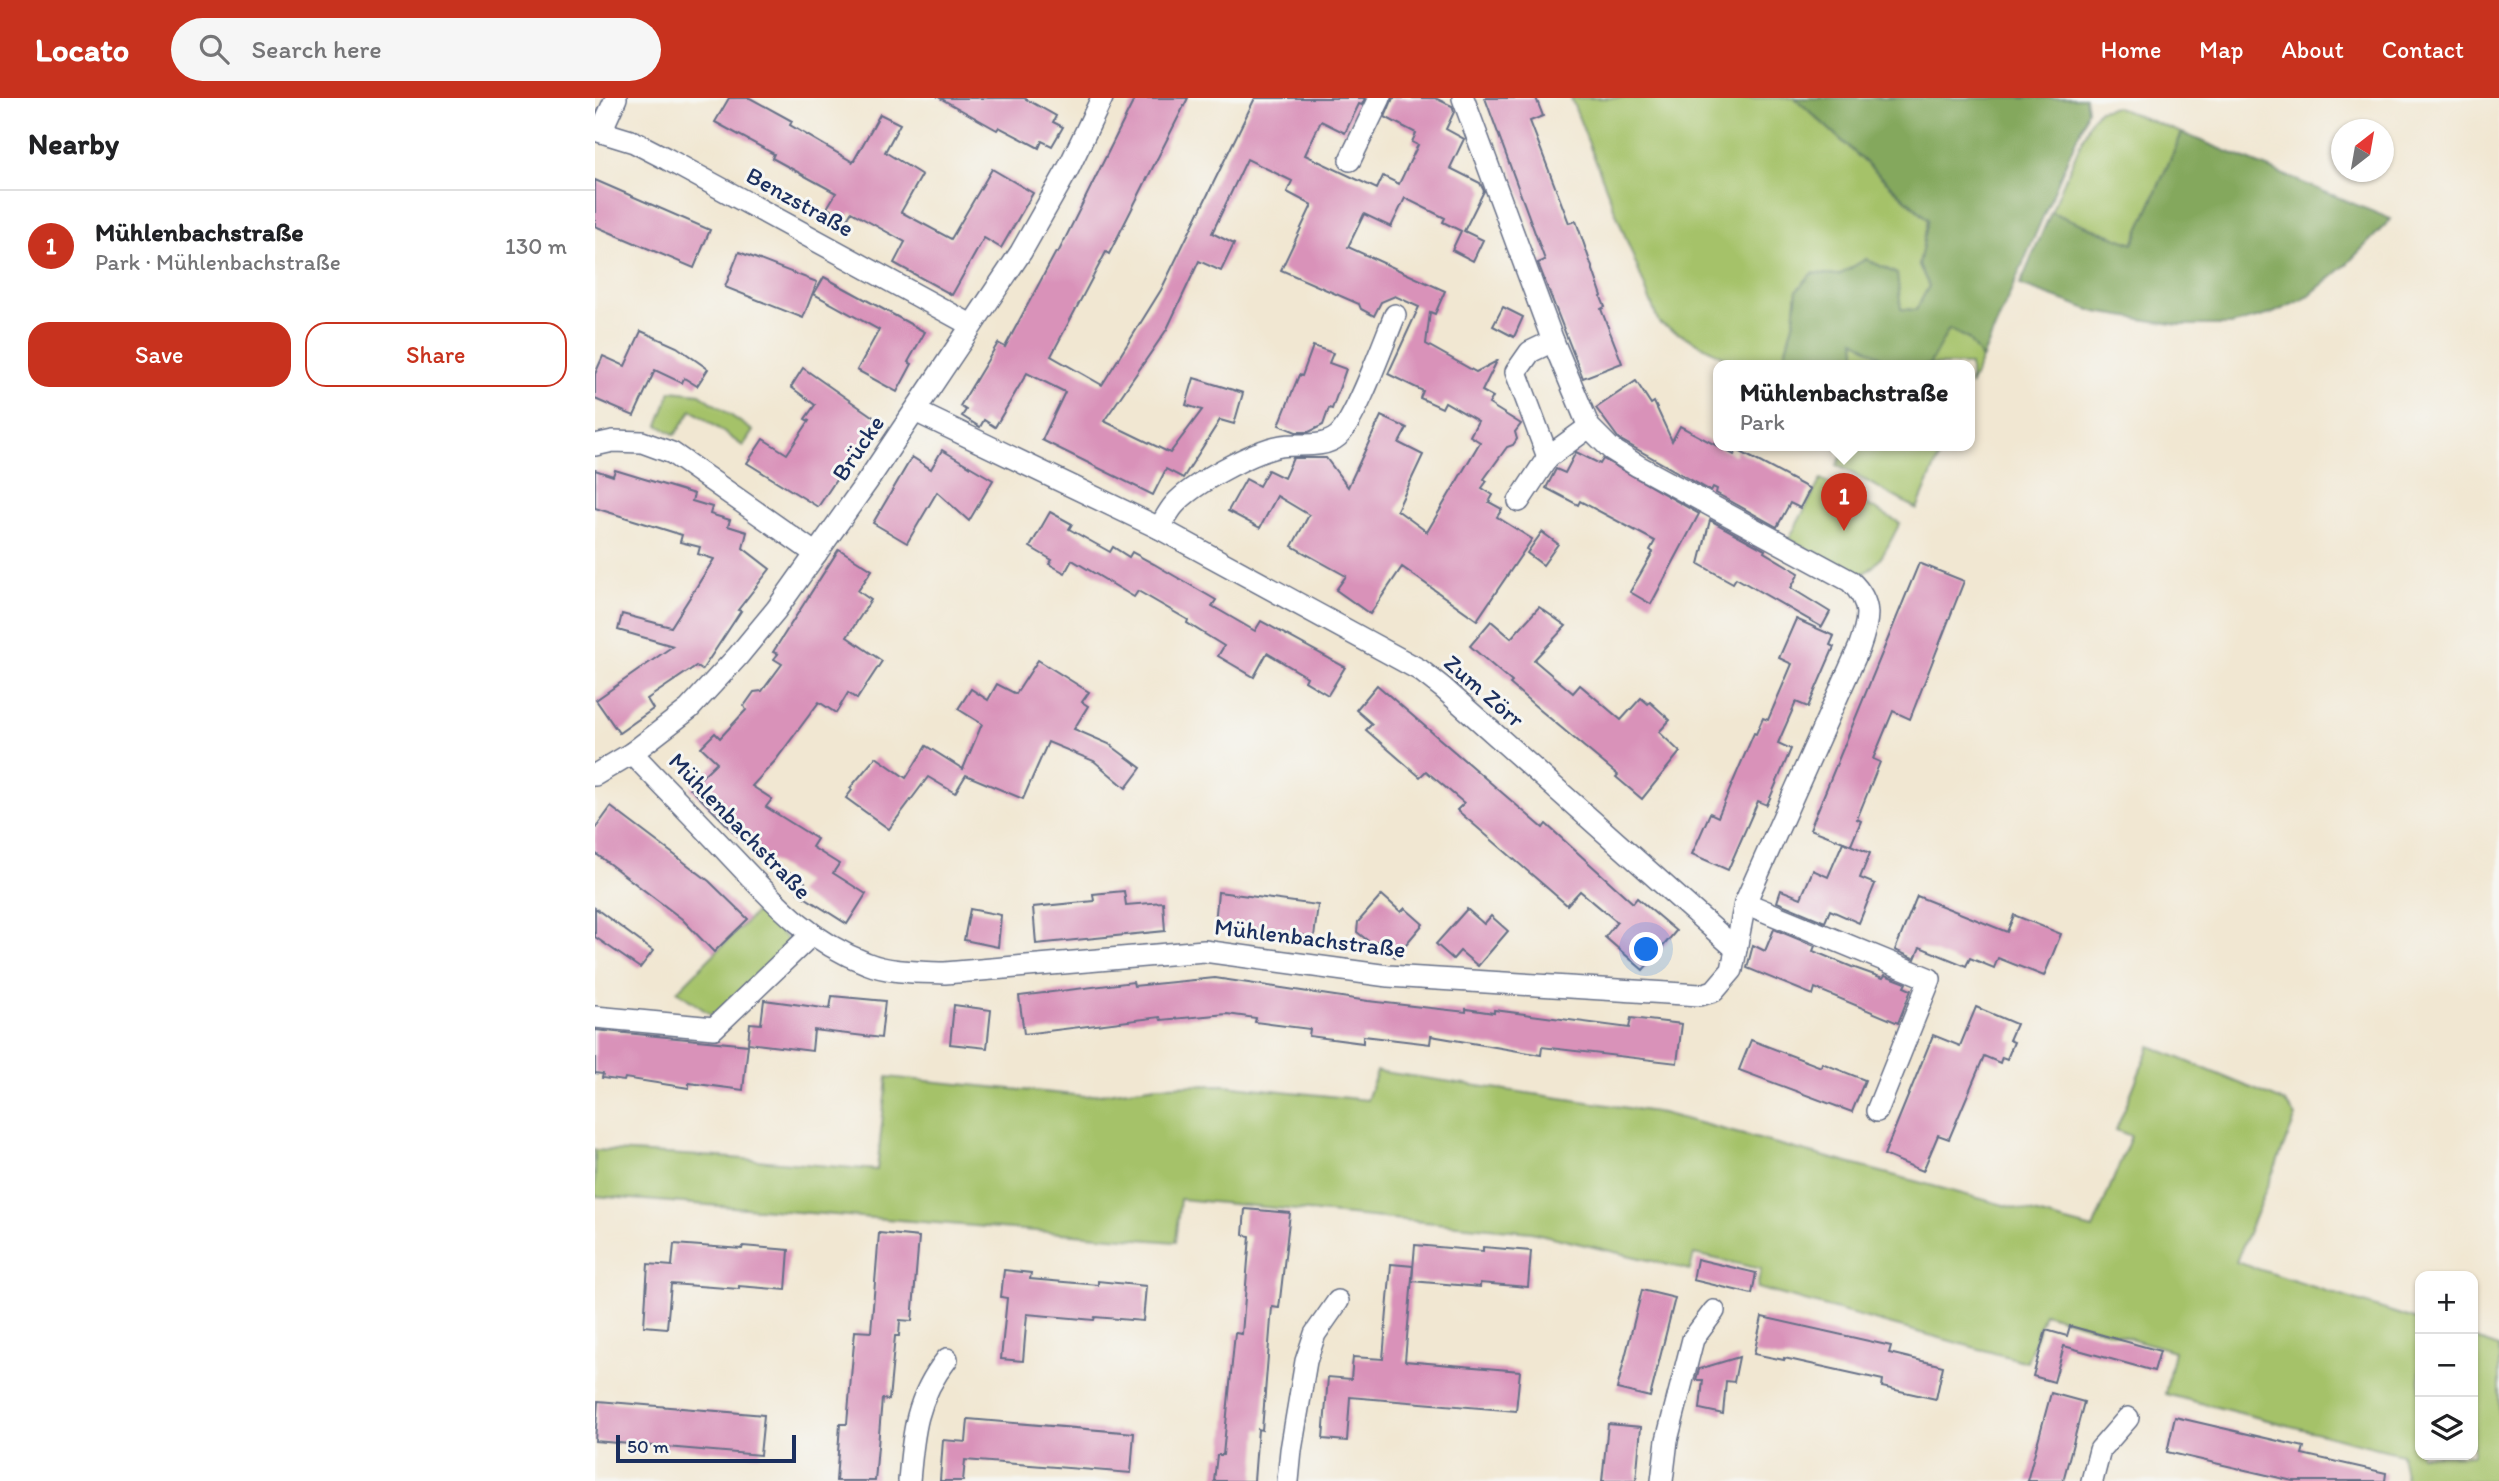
<!DOCTYPE html>
<meta charset="utf-8">
<style>
:root{--surface:#fff;--page:#f6f6f6;--text:#202124;--muted:#757577;--line:#e0e0e0;--accent:#c8321e}
body{margin:0;font-family:Itim,sans-serif;background:var(--page);color:var(--text)}
.controls{position:absolute;right:21px;bottom:21px;display:grid;overflow:hidden;border-radius:14px;box-shadow:0 2px 5px #0004}
.controls button{width:63px;height:63px;display:grid;place-items:center;padding:0;border:0;border-bottom:2px solid var(--line);background:var(--surface);color:var(--text);font:35px sans-serif}
.compass{position:absolute;left:1736px;top:21px;width:63px;height:63px;border-radius:50%;background:var(--surface);box-shadow:0 2px 5px #0004;rotate:31deg}
.scale{position:absolute;left:21px;bottom:18px;width:180px;box-sizing:border-box;padding-left:7px;border:4px solid #1b2f5e;border-top:0;font-size:19px;line-height:24px;white-space:nowrap;color:#1b2f5e;-webkit-text-stroke:5px #f6f6f2;paint-order:stroke}
.you{position:absolute;left:1052px;top:852px;width:24px;height:24px;margin:-18px;border:5px solid #fff;border-radius:50%;background:#1a73e8;box-shadow:0 0 0 10px #1a73e833}
.badge{display:grid;place-items:center;width:46px;height:46px;border-radius:50%;background:var(--accent);color:#fff;font-size:23px;font-weight:700}
.pin{position:absolute;translate:-50% -58px;filter:drop-shadow(0 2px 4px #0008)}
.pin::after{content:'';position:absolute;top:37px;width:24px;height:21px;background:inherit;clip-path:polygon(0 0,100% 0,50% 100%)}
.popup{position:absolute;left:1118px;top:262px;width:262px;height:91px;box-sizing:border-box;display:grid;place-content:center;border-radius:14px;background:var(--surface);filter:drop-shadow(0 2px 5px #0005);font-size:23px;white-space:nowrap;color:var(--muted)}
.popup b{font-size:26px;color:var(--text)}
.popup::after{content:'';position:absolute;left:50%;top:100%;margin-left:-14px;border:14px solid transparent;border-top-color:var(--surface)}
.list{margin:0;padding:0;list-style:none}
h2{display:flex;justify-content:space-between;align-items:center;height:91px;margin:0;padding:0 28px;font-size:30px}
h2 small{font-size:23px;font-weight:400;color:var(--muted)}
.list li{display:grid;grid-template-columns:46px 1fr auto;gap:21px;align-items:center;box-sizing:border-box;height:112px;padding:0 28px;border-top:2px solid var(--line)}
.list b{display:block;font-size:26px;white-space:nowrap}
.list p{margin:0;font-size:23px;white-space:nowrap;color:var(--muted)}
.list em{font-size:23px;font-style:normal;color:var(--muted)}
.actions{display:flex;gap:14px;padding:21px 28px}
.actions a{flex:1;padding:16px 0;border:2px solid var(--accent);border-radius:21px;text-align:center;font-size:24px;color:var(--accent)}
.actions .main{background:var(--accent);color:#fff}
.icon{flex:none;width:38px;height:38px;fill:none;stroke:currentColor;stroke-width:2;stroke-linecap:round;stroke-linejoin:round}
.map{position:relative;flex:none;width:1904px;height:1383px;overflow:hidden}
header{display:flex;align-items:center;gap:42px;box-sizing:border-box;height:98px;padding:0 35px;background:var(--accent);color:#fff}
header strong{font-size:33px}
nav{display:flex;gap:38px;margin-inline-start:auto;font-size:24px}
.search{width:490px;height:63px;background:var(--page);display:flex;align-items:center;gap:18px;box-sizing:border-box;padding:0 24px;border-radius:38px;color:var(--muted);font-size:26px}
main{display:flex}
aside{flex:1;background:var(--surface)}
.map>svg:first-child{display:block}
.green{fill:#a5c269;stroke:#607864;stroke-width:2}
.forest{fill:#84a85d;stroke:#506c5e;stroke-width:2}
.building{fill:#d992b9}
.lines{fill:none;stroke-linecap:round;stroke-linejoin:round}
.minor-casing{stroke:#666f87;stroke-width:24}
.minor{stroke:#fff;stroke-width:21}
.labels{text-anchor:middle;stroke-width:6;stroke-linejoin:round;paint-order:stroke}
.street-label{font-size:24px;fill:#1b2f5e;stroke:#f6f6f2}
</style>
<header>
<strong>Locato</strong>
<div class="search"><svg class="icon" aria-label="search" viewBox="0 0 24 24"><circle cx="10" cy="10" r="6"/><path d="M15 15l6 6"/></svg>Search here</div>
<nav><a>Home</a><a>Map</a><a>About</a><a>Contact</a></nav>
</header>
<main>
<aside>
<h2>Nearby<small></small></h2>
<ul class="list">
<li><span class="badge">1</span><div><b>Mühlenbachstraße</b><p>Park · Mühlenbachstraße</p></div><em>130 m</em></li>
</ul>
<div class="actions"><a class="main">Save</a><a>Share</a></div>
</aside>
<div class="map">
<svg width="1904" height="1383" viewBox="0 0 1904 1383">
<rect width="100%" height="100%" fill="#f6f6f2"/>
<filter id="ink" filterUnits="userSpaceOnUse"><feTurbulence type="fractalNoise" baseFrequency=".0143" numOctaves="2"/><feDisplacementMap in="SourceGraphic" scale="14" xChannelSelector="R" yChannelSelector="G"/><feConvolveMatrix kernelMatrix="1 2 1 2 8 2 1 2 1" color-interpolation-filters="sRGB"/></filter>
<filter id="wash" filterUnits="userSpaceOnUse"><feTurbulence type="fractalNoise" baseFrequency=".00686" numOctaves="4" result="noise"/><feDisplacementMap in="SourceGraphic" scale="28" xChannelSelector="R" yChannelSelector="G"/><feGaussianBlur stdDeviation="1.57" result="paint"/><feColorMatrix in="noise" values="0 0 0 0 0 0 0 0 0 0 0 0 0 0 0 0 0 1.4 0 .05"/><feComposite in="paint" operator="in"/></filter>
<g filter="url(#wash)">
<rect width="100%" height="100%" fill="#f1e7d2"/>
<g class="green">
<path d="M 976,0 L 1200,0 L 1333,122 L 1324,167 L 1334,188 L 1321,212 L 1306,211 L 1271,161 L 1244,177 L 1202,192 L 1199,222 L 1190,255 L 1196,267 L 1144,267 L 1064,225 Z"/>
<path d="M 1521,9 L 1587,35 L 1538,146 L 1456,114 L 1496,21 L 1505,12 Z"/>
<path d="M 1354,231 L 1373,241 L 1387,261 L 1375,288 L 1375,267 L 1334,267 Z"/>
<path d="M 1260,241 L 1297,267 L 1262,267 Z"/>
<path d="M 76,293 L 105,296 L 158,333 L 148,348 L 97,312 L 80,337 L 63,327 Z"/>
<path d="M 1253,347 L 1349,347 L 1322,411 L 1242,367 Z"/>
<path d="M 1226,381 L 1305,425 C 1293,446 1286,470 1262,478 L 1194,441 Z"/>
<path d="M 163,812 L 195,844 L 119,919 L 82,893 Z"/>
<path d="M 1555,948 L 1690,1004 L 1701,1019 L 1641,1164 L 1825,1223 L 1825,1357 L 1878,1357 L 1878,1240 L 1904,1249 L 1904,1383 L 1811,1383 L 1806,1356 L 1570,1296 L 1579,1253 L 1449,1215 L 1432,1264 L 1162,1190 L 1166,1171 L 1099,1156 L 1095,1172 L 936,1134 L 585,1101 L 580,1144 L 0,1098 L 0,1052 L 124,1059 L 282,1072 L 292,979 L 490,998 L 562,988 L 629,987 L 772,1002 L 782,973 L 1067,1015 L 1498,1131 L 1536,1038 L 1521,1032 Z"/>
</g>
<g class="forest">
<path d="M 1200,0 L 1490,0 L 1492,11 L 1489,23 L 1387,261 L 1373,241 L 1354,231 L 1334,267 L 1297,267 L 1260,242 L 1262,267 L 1196,267 L 1190,255 L 1199,222 L 1202,192 L 1217,175 L 1244,177 L 1271,161 L 1302,176 L 1306,211 L 1321,212 L 1334,188 L 1324,167 L 1333,121 Z"/>
<path d="M 1587,35 L 1796,121 L 1751,167 L 1711,200 L 1676,216 L 1636,227 L 1584,227 L 1501,214 L 1425,187 L 1456,114 L 1538,146 Z"/>
</g>
<g id="blocks">
<g class="building">
<path d="M 134,0 L 155,0 L 197,23 L 195,27 L 258,64 L 285,16 L 305,26 L 290,54 L 327,77 L 306,114 L 356,141 L 397,71 L 438,95 L 406,150 L 389,140 L 357,197 L 299,165 L 310,144 L 256,114 L 252,121 L 232,110 L 241,95 L 177,60 L 179,56 L 120,24 Z"/>
<path d="M 345,0 L 429,0 L 461,18 L 458,24 L 468,29 L 457,48 L 447,43 L 444,50 L 404,29 L 402,32 Z"/>
<path d="M 540,0 L 593,0 L 514,156 L 511,154 L 456,258 L 507,287 L 566,192 L 660,0 L 770,0 L 767,7 L 764,6 L 750,35 L 726,23 L 710,57 L 782,91 L 788,78 L 804,86 L 823,47 L 817,44 L 821,35 L 790,19 L 798,0 L 840,0 L 857,8 L 859,14 L 851,31 L 869,41 L 855,70 L 885,85 L 889,93 L 869,133 L 888,142 L 878,163 L 857,152 L 866,133 L 848,124 L 850,120 L 810,100 L 796,129 L 769,116 L 753,149 L 850,193 L 840,216 L 835,214 L 831,246 L 881,274 L 902,263 L 887,293 L 898,299 L 894,306 L 926,326 L 920,334 L 922,341 L 918,347 L 912,349 L 889,381 L 892,383 L 887,390 L 898,397 L 894,404 L 907,411 L 902,419 L 937,441 L 882,522 L 807,469 L 775,516 L 741,492 L 751,478 L 697,448 L 714,417 L 682,398 L 665,430 L 633,413 L 651,381 L 664,388 L 673,372 L 689,380 L 698,360 L 731,360 L 753,389 L 786,318 L 812,330 L 804,345 L 828,357 L 802,412 L 832,434 L 885,344 L 875,338 L 883,323 L 850,304 L 847,310 L 825,300 L 828,293 L 793,276 L 824,209 L 800,198 L 786,204 L 779,218 L 766,211 L 764,206 L 686,172 L 717,107 L 692,94 L 697,83 L 652,61 L 617,135 L 639,146 L 626,173 L 604,163 L 572,231 L 509,323 L 575,355 L 607,312 L 591,307 L 599,280 L 648,295 L 639,326 L 625,322 L 588,380 L 571,371 L 558,397 L 447,342 L 470,294 L 432,275 L 400,329 L 389,322 L 385,329 L 367,318 L 371,312 L 365,308 L 403,245 L 410,249 L 461,154 L 463,155 Z"/>
<path d="M 890,0 L 941,0 L 948,18 L 935,23 L 974,125 L 981,123 L 1007,198 L 1006,199 L 1010,209 L 1006,211 L 1027,265 L 988,280 L 943,165 L 950,162 Z"/>
<path d="M 0,82 L 115,132 L 99,170 L 0,128 Z"/>
<path d="M 144,154 L 222,184 L 208,220 L 130,189 Z"/>
<path d="M 229,179 L 330,234 L 313,264 L 317,266 L 302,294 L 262,272 L 284,232 L 219,196 Z"/>
<path d="M 908,209 L 928,219 L 919,239 L 898,228 Z"/>
<path d="M 46,233 L 82,249 L 113,271 L 102,288 L 89,280 L 87,285 L 60,272 L 39,318 L 0,301 L 0,276 L 8,258 L 30,268 Z"/>
<path d="M 718,248 L 738,255 L 734,265 L 751,271 L 737,311 L 734,310 L 728,327 L 714,334 L 701,334 L 684,327 L 704,277 L 707,278 Z"/>
<path d="M 208,270 L 284,323 L 261,356 L 259,355 L 223,409 L 152,365 L 168,341 L 192,356 L 214,323 L 210,321 L 220,307 L 196,289 Z"/>
<path d="M 1041,283 L 1056,306 L 1059,304 L 1077,343 L 1085,328 L 1139,357 L 1142,352 L 1159,361 L 1215,391 L 1205,410 L 1195,405 L 1182,429 L 1121,395 L 1122,391 L 1118,389 L 1116,393 L 1024,341 L 1001,310 Z"/>
<path d="M 347,352 L 398,382 L 374,423 L 342,394 L 312,445 L 278,425 L 317,359 L 336,371 Z"/>
<path d="M 981,354 L 1005,366 L 1008,361 L 1104,416 L 1056,506 L 1035,494 L 1058,454 L 1055,452 L 1060,443 L 985,403 L 983,407 L 951,390 L 961,371 L 970,375 Z"/>
<path d="M 0,372 L 18,378 L 20,372 L 99,396 L 97,403 L 117,409 L 115,416 L 135,422 L 133,428 L 152,434 L 148,450 L 175,471 L 143,512 L 146,513 L 107,572 L 101,568 L 52,601 L 58,611 L 24,635 L 1,602 L 78,548 L 23,532 L 27,516 L 76,529 L 119,461 L 103,456 L 105,449 L 85,444 L 87,437 L 0,410 Z"/>
<path d="M 455,414 L 477,426 L 474,431 L 515,454 L 518,449 L 534,459 L 537,454 L 559,466 L 621,502 L 617,508 L 660,533 L 666,523 L 750,569 L 733,597 L 710,583 L 712,579 L 672,555 L 659,579 L 623,558 L 629,548 L 592,525 L 593,522 L 543,493 L 539,499 L 477,462 L 470,475 L 454,466 L 457,462 L 435,449 Z"/>
<path d="M 1115,422 L 1170,452 L 1169,454 L 1204,475 L 1196,490 L 1235,514 L 1227,529 L 1141,480 L 1138,485 L 1104,466 Z"/>
<path d="M 947,434 L 963,446 L 948,467 L 932,455 Z"/>
<path d="M 244,451 L 277,472 L 263,493 L 276,502 L 252,539 L 287,563 L 262,601 L 253,595 L 241,615 L 224,604 L 180,663 L 157,688 L 177,701 L 171,709 L 222,741 L 217,749 L 244,766 L 238,775 L 271,796 L 252,826 L 203,795 L 210,784 L 153,748 L 95,690 L 122,664 L 106,649 L 120,635 L 125,640 L 151,612 L 149,608 L 159,594 L 167,593 L 187,566 L 179,561 L 183,556 L 178,554 Z"/>
<path d="M 1324,465 L 1369,483 L 1315,621 L 1298,613 L 1278,661 L 1285,664 L 1262,721 L 1266,723 L 1256,747 L 1215,731 Z"/>
<path d="M 944,509 L 971,528 L 939,562 L 978,595 L 985,587 L 1026,622 L 1046,600 L 1053,606 L 1055,604 L 1075,622 L 1064,634 L 1085,654 L 1047,701 L 1021,679 L 1023,677 L 945,612 L 915,586 L 917,584 L 875,548 L 896,523 L 916,540 Z"/>
<path d="M 1201,521 L 1239,538 L 1235,547 L 1239,549 L 1213,609 L 1201,604 L 1183,645 L 1196,651 L 1172,707 L 1163,703 L 1133,772 L 1097,756 L 1115,715 L 1123,719 L 1159,635 L 1161,636 L 1168,620 L 1173,622 L 1197,566 L 1184,560 Z"/>
<path d="M 443,562 L 494,594 L 487,604 L 493,608 L 479,631 L 514,646 L 546,670 L 531,690 L 499,663 L 453,644 L 428,701 L 371,677 L 360,695 L 333,679 L 294,731 L 251,700 L 257,692 L 255,690 L 281,659 L 311,680 L 331,648 L 368,671 L 387,626 L 363,611 L 376,591 L 393,602 L 402,586 L 421,596 Z"/>
<path d="M 782,587 L 948,730 L 951,726 L 1038,805 L 1042,800 L 1081,833 L 1048,872 L 1010,839 L 1022,824 L 985,793 L 972,807 L 862,712 L 869,705 L 831,673 L 825,679 L 771,632 L 777,626 L 761,612 Z"/>
<path d="M 16,709 L 114,783 L 153,821 L 119,854 L 87,821 L 0,755 L 0,731 Z"/>
<path d="M 1248,744 L 1275,755 L 1265,780 L 1280,786 L 1264,825 L 1235,812 L 1230,824 L 1182,804 L 1186,792 L 1206,800 L 1218,772 L 1233,779 Z"/>
<path d="M 529,793 L 531,807 L 568,804 L 570,833 L 441,846 L 438,809 L 499,803 L 498,796 Z"/>
<path d="M 623,794 L 723,807 L 719,839 L 620,826 Z"/>
<path d="M 787,797 L 806,814 L 810,810 L 828,826 L 800,859 L 781,843 L 777,846 L 762,834 L 763,824 Z"/>
<path d="M 1322,798 L 1412,834 L 1419,817 L 1466,836 L 1449,878 L 1403,860 L 1399,870 L 1375,860 L 1371,868 L 1325,849 L 1320,861 L 1300,852 Z"/>
<path d="M 0,810 L 58,853 L 45,870 L 0,839 Z"/>
<path d="M 375,811 L 406,817 L 403,849 L 369,842 Z"/>
<path d="M 872,811 L 889,826 L 896,818 L 913,833 L 883,868 L 865,853 L 858,861 L 841,846 Z"/>
<path d="M 1179,831 L 1220,848 L 1218,853 L 1257,869 L 1288,880 L 1290,877 L 1311,885 L 1309,889 L 1316,892 L 1303,925 L 1220,890 L 1218,897 L 1152,870 L 1158,847 L 1170,853 Z"/>
<path d="M 620,880 L 773,903 L 871,914 L 871,911 L 899,915 L 899,912 L 1034,930 L 1036,920 L 1087,926 L 1082,965 L 947,949 L 946,957 L 836,938 L 835,946 L 768,938 L 768,945 L 714,938 L 715,931 L 660,924 L 661,920 L 632,916 L 566,922 L 565,919 L 429,936 L 424,898 L 538,884 L 539,888 Z"/>
<path d="M 237,898 L 290,903 L 286,940 L 219,932 L 217,953 L 153,945 L 155,925 L 166,926 L 169,902 L 235,911 Z"/>
<path d="M 359,907 L 396,912 L 392,950 L 355,946 Z"/>
<path d="M 1381,909 L 1421,926 L 1414,942 L 1419,944 L 1412,961 L 1407,959 L 1405,965 L 1389,958 L 1354,1041 L 1343,1037 L 1328,1073 L 1289,1057 L 1338,937 L 1365,948 Z"/>
<path d="M 0,932 L 153,947 L 148,992 L 94,985 L 94,990 L 30,980 L 29,983 L 7,980 L 8,976 L 0,975 Z"/>
<path d="M 1156,942 L 1226,969 L 1227,965 L 1270,982 L 1257,1014 L 1144,972 Z"/>
<path d="M 650,1111 L 695,1115 L 692,1141 L 684,1210 L 677,1209 L 667,1332 L 663,1331 L 659,1383 L 619,1383 L 622,1357 L 628,1357 L 640,1235 L 647,1236 L 655,1138 L 648,1137 Z"/>
<path d="M 284,1135 L 324,1139 L 317,1223 L 305,1222 L 304,1238 L 300,1238 L 294,1302 L 287,1301 L 280,1383 L 241,1383 L 245,1326 L 252,1326 L 260,1233 L 276,1234 Z"/>
<path d="M 79,1146 L 147,1151 L 148,1148 L 194,1152 L 191,1192 L 144,1188 L 144,1191 L 76,1186 L 72,1230 L 49,1228 L 53,1166 L 77,1168 Z"/>
<path d="M 820,1147 L 888,1153 L 888,1149 L 936,1153 L 933,1189 L 885,1185 L 885,1189 L 817,1183 Z"/>
<path d="M 1102,1161 L 1161,1175 L 1157,1196 L 1098,1182 Z"/>
<path d="M 796,1166 L 818,1168 L 810,1263 L 925,1273 L 921,1313 L 755,1299 L 752,1343 L 728,1341 L 733,1279 L 756,1281 L 758,1259 L 788,1261 Z"/>
<path d="M 409,1172 L 436,1175 L 435,1181 L 503,1187 L 503,1183 L 551,1188 L 548,1223 L 500,1219 L 499,1222 L 432,1216 L 428,1263 L 406,1261 L 412,1200 L 406,1199 Z"/>
<path d="M 1047,1192 L 1080,1200 L 1055,1299 L 1022,1291 Z"/>
<path d="M 1167,1219 L 1296,1248 L 1294,1255 L 1348,1268 L 1341,1301 L 1287,1289 L 1288,1282 L 1189,1260 L 1189,1262 L 1159,1256 Z"/>
<path d="M 1475,1228 L 1565,1253 L 1559,1273 L 1469,1248 L 1459,1284 L 1438,1278 L 1451,1232 L 1472,1238 Z"/>
<path d="M 1144,1259 L 1139,1284 L 1131,1283 L 1128,1316 L 1105,1311 L 1108,1282 L 1101,1282 L 1104,1271 Z"/>
<path d="M 1456,1295 L 1489,1304 L 1476,1353 L 1468,1383 L 1432,1383 Z"/>
<path d="M 3,1303 L 169,1317 L 165,1357 L 0,1343 Z"/>
<path d="M 1580,1319 L 1709,1349 L 1707,1356 L 1791,1375 L 1790,1383 L 1698,1383 L 1572,1354 Z"/>
<path d="M 373,1321 L 539,1335 L 536,1375 L 370,1362 L 368,1383 L 345,1383 L 348,1342 L 371,1344 Z"/>
<path d="M 1013,1326 L 1046,1329 L 1041,1383 L 1007,1383 Z"/>
</g>
</g>
</g>
<g filter="url(#ink)">
<use href="#blocks" fill-opacity="0" stroke="#666f87" stroke-width="2"/>
<g class="lines">
<g class="minor-casing">
<g id="minor">
<path d="M 0,32 L 39,44 L 72,61 L 376,227"/>
<path d="M 6,33 L 21,0"/>
<path d="M 755,62 L 785,0"/>
<path d="M 320,313 L 564,430 L 825,572 L 848,590 L 1141,851"/>
<path d="M 0,347 L 18,343 L 47,344 L 77,355 L 221,456"/>
<path d="M 953,359 L 921,274 L 935,254 L 958,243"/>
<path d="M 924,403 L 953,359 L 994,329"/>
<path d="M 564,430 C 569,423 573,414 579,407 C 597,386 658,353 686,348 C 704,345 728,351 743,338 C 761,322 789,243 800,217"/>
<path d="M 37,655 C 69,689 102,722 134,756 C 177,801 211,842 271,865 C 295,875 324,874 350,875 L 609,853 L 793,878 L 1105,897 L 1119,893 L 1137,872 L 1150,805 L 1264,550 C 1274,522 1278,505 1255,483 L 1043,368 L 1016,351 L 994,329 L 958,243 L 868,0"/>
<path d="M 0,677 L 37,655 L 94,611 L 143,558 L 181,512 L 272,384 L 426,154 L 473,71 L 507,0"/>
<path d="M 1150,805 L 1335,881 L 1282,1013"/>
<path d="M 0,919 L 119,930 L 216,837"/>
<path d="M 314,1383 C 318,1335 321,1300 352,1261"/>
<path d="M 693,1383 L 696,1352 L 711,1263 L 720,1236 L 743,1203"/>
<path d="M 1067,1383 L 1072,1342 L 1098,1241 L 1119,1213"/>
<path d="M 1497,1383 L 1505,1352 L 1533,1320"/>
</g>
</g>
<use href="#minor" class="minor"/>
</g>
</g>
<g class="labels">
<g class="street-label">
<text transform="translate(205 104) rotate(29)" y="8">Benzstraße</text>
<text transform="translate(263 350) rotate(-56)" y="8">Brücke</text>
<text transform="translate(889 593) rotate(41)" y="8">Zum Zörr</text>
<text transform="translate(145 728) rotate(46)" y="8">Mühlenbachstraße</text>
<text transform="translate(715 840) rotate(7)" y="8">Mühlenbachstraße</text>
</g>
</g>
</svg>
<div class="controls">
<button>+</button>
<button>−</button>
<button><svg class="icon" aria-label="layers" viewBox="0 0 24 24"><path d="M12 4l9 5-9 5-9-5zM3 14l9 5 9-5"/></svg></button>
</div>
<svg class="compass" viewBox="-18 -18 36 36"><path d="M0-13l5 13h-10z" fill="#e53935"/><path d="M0 13l5-13h-10z" fill="#757577"/></svg>
<div class="scale">50 m</div>
<div class="you"></div>
<div class="pin badge" style="left:1249px;top:433px">1</div>
<div class="popup"><b>Mühlenbachstraße</b>Park</div>
</div>
</main>
